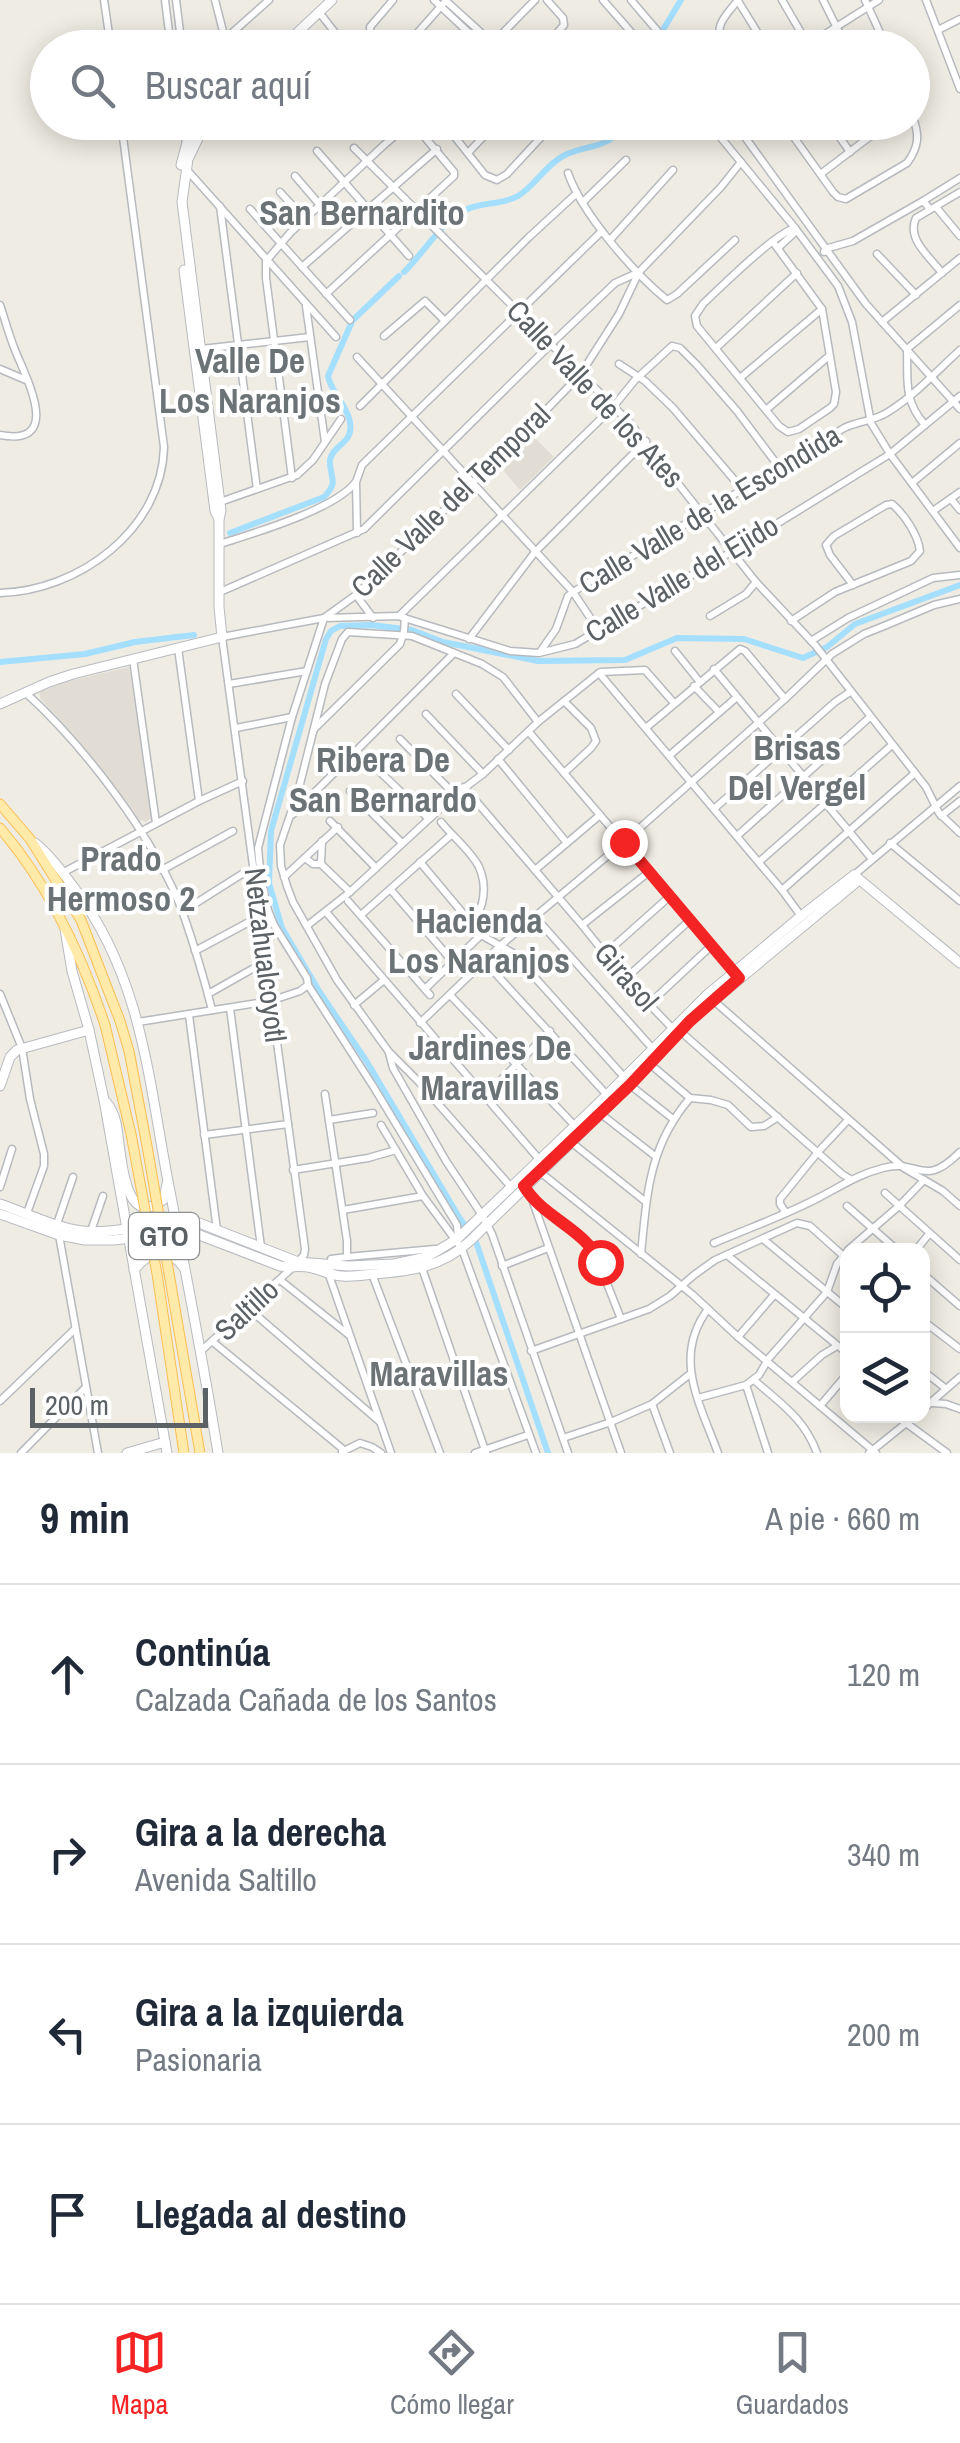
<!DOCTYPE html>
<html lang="es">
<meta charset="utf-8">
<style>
:root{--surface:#fff;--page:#f6f6f7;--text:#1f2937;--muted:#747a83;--line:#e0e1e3;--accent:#f52424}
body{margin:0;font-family:"Archivo Narrow",sans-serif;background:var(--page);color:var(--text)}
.controls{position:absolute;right:30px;bottom:30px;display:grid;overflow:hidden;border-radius:20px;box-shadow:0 5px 25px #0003}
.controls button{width:90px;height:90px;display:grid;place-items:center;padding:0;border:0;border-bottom:2px solid var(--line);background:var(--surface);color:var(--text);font:50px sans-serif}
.scale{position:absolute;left:30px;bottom:25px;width:178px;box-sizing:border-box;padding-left:10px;border:5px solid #5c6165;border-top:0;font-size:28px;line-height:35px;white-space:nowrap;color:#5c6165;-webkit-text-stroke:8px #fff;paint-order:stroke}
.stop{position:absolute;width:30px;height:30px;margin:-22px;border:8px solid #f52424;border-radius:50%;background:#fff}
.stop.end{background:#f52424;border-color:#fff;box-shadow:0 2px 10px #0008}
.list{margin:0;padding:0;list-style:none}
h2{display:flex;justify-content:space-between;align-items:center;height:130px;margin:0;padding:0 40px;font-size:42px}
h2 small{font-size:32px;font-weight:400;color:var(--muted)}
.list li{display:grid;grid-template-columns:65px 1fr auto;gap:30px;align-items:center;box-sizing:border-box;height:180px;padding:0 40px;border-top:2px solid var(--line)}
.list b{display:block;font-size:38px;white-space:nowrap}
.list p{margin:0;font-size:32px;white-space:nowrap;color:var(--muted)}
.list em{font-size:32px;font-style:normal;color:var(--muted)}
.icon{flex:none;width:55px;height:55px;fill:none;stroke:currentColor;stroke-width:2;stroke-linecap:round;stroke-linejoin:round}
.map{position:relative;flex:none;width:960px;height:1453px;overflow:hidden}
.search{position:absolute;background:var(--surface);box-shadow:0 5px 25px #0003;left:30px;right:30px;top:30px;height:110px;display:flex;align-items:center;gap:25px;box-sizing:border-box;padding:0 35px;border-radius:55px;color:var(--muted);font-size:38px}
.sheet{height:850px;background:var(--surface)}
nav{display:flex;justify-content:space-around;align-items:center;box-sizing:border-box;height:140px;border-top:2px solid var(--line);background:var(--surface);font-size:28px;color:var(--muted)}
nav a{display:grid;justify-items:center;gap:5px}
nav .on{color:var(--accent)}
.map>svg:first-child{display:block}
.education{fill:#e2ddd4}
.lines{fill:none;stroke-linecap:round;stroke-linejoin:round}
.canal{stroke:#a4dfff;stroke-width:6}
.street-casing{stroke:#b6babf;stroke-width:9}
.secondary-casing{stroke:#b7bbc1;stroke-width:11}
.primary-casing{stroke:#fbbe51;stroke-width:11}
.street{stroke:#fff;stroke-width:6}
.secondary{stroke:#fff;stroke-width:9}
.primary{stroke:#ffeaa9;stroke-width:9}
.primary-bridge-casing{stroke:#fbbe51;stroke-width:11;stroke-linecap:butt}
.primary-bridge{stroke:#ffeaa9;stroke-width:9}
.route{stroke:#f52424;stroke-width:12}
.labels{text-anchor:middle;stroke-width:8;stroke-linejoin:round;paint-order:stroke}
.shield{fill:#fff;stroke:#8d9093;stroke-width:2.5}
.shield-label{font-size:28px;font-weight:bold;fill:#5c6165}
.street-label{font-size:30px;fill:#5c6165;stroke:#fff}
.quarter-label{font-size:35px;font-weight:bold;fill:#6c7377;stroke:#fff}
</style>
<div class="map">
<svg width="960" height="1453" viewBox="0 0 960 1453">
<rect width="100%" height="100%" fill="#efece3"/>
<g class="education">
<path d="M 529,432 L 554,457 L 520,490 L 498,464 Z"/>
<path d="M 129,667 L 152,818 L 145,822 L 143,820 L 139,822 L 82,745 L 40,698 L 40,692 L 65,682 Z"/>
</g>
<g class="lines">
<g class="canal">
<path d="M 652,48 L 681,0"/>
<path d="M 404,272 C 424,253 440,223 465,210 C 481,202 502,205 518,196 C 535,186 546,164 565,155 C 589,143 610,151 624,122"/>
<path d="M 353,320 L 399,276"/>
<path d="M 230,533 L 324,497 C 340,481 329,478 330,460 C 332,448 345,445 349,435 C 357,414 331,395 328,376 L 351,324"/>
<path d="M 0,662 L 85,654 L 135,642 L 194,635"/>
<path d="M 548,1453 L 476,1242 L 459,1217 L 367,1062 L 319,991 L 282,928 L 269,883 L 271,831 L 326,639 L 331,631 L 340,626 L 371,625 L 412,630 L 443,642 L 538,661 L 625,660 L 677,638 L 744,639 L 803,658 L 827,647 L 855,624 L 960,585"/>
</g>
<g class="street-casing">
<g id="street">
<path d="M 104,0 L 111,48"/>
<path d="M 165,0 L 171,48"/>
<path d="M 176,0 L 182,48"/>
<path d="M 215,0 L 225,39"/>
<path d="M 434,0 L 485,48"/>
<path d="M 445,0 L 498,48"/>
<path d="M 603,0 L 645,48"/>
<path d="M 631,0 L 672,48"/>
<path d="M 782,0 L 803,36 L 816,48"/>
<path d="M 823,0 L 847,48"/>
<path d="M 865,0 L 887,48"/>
<path d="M 926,0 L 960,89"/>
<path d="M 738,1 L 767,48"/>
<path d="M 319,12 L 347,48"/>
<path d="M 938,30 L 960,19"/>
<path d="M 493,43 L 535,0"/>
<path d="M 215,48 L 269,0"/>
<path d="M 380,48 L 371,38 L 370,27 L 393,0"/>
<path d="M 404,48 L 443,4"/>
<path d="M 457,48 L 469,33"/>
<path d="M 544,48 L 564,25 L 563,18 L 547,0"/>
<path d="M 603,48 L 612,38"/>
<path d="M 724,48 C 712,26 725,17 738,0"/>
<path d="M 803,48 L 879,0"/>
<path d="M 181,122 L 187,145"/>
<path d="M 443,122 L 485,175 L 497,180 L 507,174 L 555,122"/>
<path d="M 708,122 L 795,228 L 838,286 L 852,322 L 871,423 L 890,454 L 960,548"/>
<path d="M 734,122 L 866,304 L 960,409"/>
<path d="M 783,122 L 833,192 L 838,197 L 846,199 L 907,163 C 919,147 920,134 912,116"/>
<path d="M 829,122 L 850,152"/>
<path d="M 354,148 L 630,423 L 756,582 L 815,645 L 926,787 L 939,813 L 960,833"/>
<path d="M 317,151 L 409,256"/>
<path d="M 468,153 L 497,122"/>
<path d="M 187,170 L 336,337"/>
<path d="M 568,173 C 582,214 634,273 667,300 L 677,294 L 735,240"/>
<path d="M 822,173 L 889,122"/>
<path d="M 295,176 L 320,205"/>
<path d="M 280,192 L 305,219"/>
<path d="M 923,201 L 960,178"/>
<path d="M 583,202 L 626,160"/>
<path d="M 220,206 L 257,489"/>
<path d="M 936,207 L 960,236"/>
<path d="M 250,209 L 350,320"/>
<path d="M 610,240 L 673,170"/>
<path d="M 773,242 L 822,309 L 836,392 L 834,404 L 830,408 L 799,429 L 788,432 L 779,426 L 697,326 L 695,316 L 703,304 C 721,287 775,233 795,228"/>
<path d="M 778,248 L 794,233 L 795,228"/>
<path d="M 824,252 L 825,249 L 853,241 L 923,201 L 930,209"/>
<path d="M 877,254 L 916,295"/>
<path d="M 267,260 L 290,233 L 384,145 L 411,122"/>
<path d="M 266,261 L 266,278 L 292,478"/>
<path d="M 302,267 L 437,149"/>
<path d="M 942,273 C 930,257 906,239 916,218 L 960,192"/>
<path d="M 326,294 L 454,176 L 454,172 L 412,122"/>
<path d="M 0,305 C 5,320 9,335 15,350 C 26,378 64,447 0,435"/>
<path d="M 306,306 L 325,442"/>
<path d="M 882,322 L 960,258"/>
<path d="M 384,336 L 425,301 L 445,321"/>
<path d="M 716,348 L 797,273"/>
<path d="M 201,349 L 310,337"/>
<path d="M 357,357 L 573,592 L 599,631"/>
<path d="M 619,364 L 645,381 L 673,408 L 742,489"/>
<path d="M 0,369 L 26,380"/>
<path d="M 740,378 L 822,309"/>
<path d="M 360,406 L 528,238 L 577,193"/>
<path d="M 767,409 L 829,356"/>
<path d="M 925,425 C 903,400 908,380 907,349 L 960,305"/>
<path d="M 912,483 L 960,443"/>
<path d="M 951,499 L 960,510"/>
<path d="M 220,502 L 297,475 L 313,460 L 341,419"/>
<path d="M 933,511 L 960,492"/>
<path d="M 357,533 L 356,482 L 362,465 L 602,231"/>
<path d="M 220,544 C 254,533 333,510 355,483"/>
<path d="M 220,592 L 364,529 L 551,344 L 615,283 L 637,273"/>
<path d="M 0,593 C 78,591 162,530 164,447 L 121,122"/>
<path d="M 356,595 L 373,618"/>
<path d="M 399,616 L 613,407 L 635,380 L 672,346 L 680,348 L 697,365 L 737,411 L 779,467"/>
<path d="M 710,616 L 746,594 L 756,582"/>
<path d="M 324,618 L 356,595 L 519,438 L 580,375 L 619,314 L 639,272 L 721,187 L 741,162"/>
<path d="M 791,621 L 835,592 L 911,561 L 920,551 C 918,535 905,515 892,504 L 886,505 L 834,536 L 826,545 L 830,555 L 853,585"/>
<path d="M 469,639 L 535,552 L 646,441"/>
<path d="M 811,641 L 848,618 L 933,578 L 960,575"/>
<path d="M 178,648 L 199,801"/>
<path d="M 675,651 L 699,681"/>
<path d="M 540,652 L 556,629 L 568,596 L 573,592 L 844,428 C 861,420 872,422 888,412 C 914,396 937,371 960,350"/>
<path d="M 133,659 L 156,823"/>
<path d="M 714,669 L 872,859"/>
<path d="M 601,672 L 645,670 L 674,703"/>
<path d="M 599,673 L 782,890 L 801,916"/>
<path d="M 229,684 L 307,671"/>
<path d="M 694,686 L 719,712"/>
<path d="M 26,693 C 85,747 155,838 183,913 C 194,945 204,978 212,1010"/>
<path d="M 456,694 L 509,750"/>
<path d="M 564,701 L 591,728 L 596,741 L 591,748 L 564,773"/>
<path d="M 426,714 L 483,774"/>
<path d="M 647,727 L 740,649 L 745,651 L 785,699"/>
<path d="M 236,728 L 292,717"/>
<path d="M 314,729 L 400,644 L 404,631 L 405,618"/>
<path d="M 529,732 L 735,973"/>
<path d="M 400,739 L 455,795"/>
<path d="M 670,755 L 737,697"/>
<path d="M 498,759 L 567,843"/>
<path d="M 377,769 L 429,819"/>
<path d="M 464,787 L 582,925 L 625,979 L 672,1028"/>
<path d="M 350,791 L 402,843"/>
<path d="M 715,808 L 835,702 L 850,692"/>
<path d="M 292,815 L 454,653"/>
<path d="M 941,816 L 960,801"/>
<path d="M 330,821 L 376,868"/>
<path d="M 441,822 C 452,836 471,851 479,867 C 487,885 485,908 472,922"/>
<path d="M 737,836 L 870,717"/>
<path d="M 890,843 L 960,901"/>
<path d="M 305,858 L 313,864 L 321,864 L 350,892"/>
<path d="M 420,862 L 481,935 L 513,953 L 625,1078"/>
<path d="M 759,862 L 892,745"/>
<path d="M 321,864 L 322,841"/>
<path d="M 162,870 L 233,831"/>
<path d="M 535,870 L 600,815"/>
<path d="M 62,873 L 199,801 L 243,781"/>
<path d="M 854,875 L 960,786"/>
<path d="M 284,877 L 338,827"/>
<path d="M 391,890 L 453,962"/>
<path d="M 782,890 L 915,773"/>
<path d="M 348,901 L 430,995"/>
<path d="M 182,912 L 242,874"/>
<path d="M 326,912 L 539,1159"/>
<path d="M 361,915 L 451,835"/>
<path d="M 536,918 L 653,1049"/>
<path d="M 308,925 L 350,892 L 455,795 L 483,774 L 538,722 L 599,673"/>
<path d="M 582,925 L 649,872"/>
<path d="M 195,951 L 249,922"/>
<path d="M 605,954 L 669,897"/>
<path d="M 485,962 L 607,1095"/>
<path d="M 625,979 L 690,920"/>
<path d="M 308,985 L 373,1086 L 457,1225 L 458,1238"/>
<path d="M 425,989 L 481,935"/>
<path d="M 0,994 L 22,1048 L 30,1099 L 44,1154 L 44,1166 L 27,1213"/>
<path d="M 208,994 L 254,968"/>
<path d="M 451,996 L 577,1128"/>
<path d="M 713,1000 L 904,1168 L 943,1191 L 960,1206"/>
<path d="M 354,1005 L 384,980"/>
<path d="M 648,1005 L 711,946"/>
<path d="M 230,1008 L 261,1247"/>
<path d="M 189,1015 L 217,1230"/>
<path d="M 138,1022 L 270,1001 L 300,991 L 308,985 L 307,978 L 274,925 L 268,910 L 261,880 L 258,848 L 292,717 L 324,618"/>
<path d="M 420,1023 L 501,945 L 624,842 L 785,699 L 832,654 L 864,634 L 884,626 L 934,605 L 960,599"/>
<path d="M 680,1031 L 842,1174 L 850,1179"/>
<path d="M 389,1053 L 393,1068 L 446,1161 L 482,1215 L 492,1234 L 568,1453"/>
<path d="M 650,1064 L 690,1098 L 711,1100 L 728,1105 L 751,1127 L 764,1126 L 778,1117"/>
<path d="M 630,1085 L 673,1119"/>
<path d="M 325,1094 L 347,1241 L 347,1257 L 331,1259 L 329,1275 L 391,1453"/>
<path d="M 485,1096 L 550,1031"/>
<path d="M 601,1114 L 655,1156"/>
<path d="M 329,1120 L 373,1113"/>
<path d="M 381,1125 L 423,1196 L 462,1249 L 536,1453"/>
<path d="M 204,1135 L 288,1124"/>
<path d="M 571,1142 L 646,1202"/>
<path d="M 293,1170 L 368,1158 L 396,1150"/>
<path d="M 540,1172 L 693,1295 L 738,1337 L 876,1453"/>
<path d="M 0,1187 L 12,1149"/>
<path d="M 511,1187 L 419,1082 L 389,1052 L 337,980 L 293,902 L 287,886 L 281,866 L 280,845 L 298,792 L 325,684 L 342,639 L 348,632 L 412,636 L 482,664 L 503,677 L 538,722"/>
<path d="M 525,1188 L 532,1199 L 621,1453"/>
<path d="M 885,1193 L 960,1260"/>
<path d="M 533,1199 L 593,1248 L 621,1319"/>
<path d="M 847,1206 L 897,1250"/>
<path d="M 343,1210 L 423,1196"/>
<path d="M 786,1213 L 780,1204 L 780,1199 L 818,1152 L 848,1120"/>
<path d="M 57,1224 L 73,1177"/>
<path d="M 91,1231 L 103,1196"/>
<path d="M 59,1235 L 98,1453"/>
<path d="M 763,1239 L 848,1309"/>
<path d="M 714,1243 C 749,1228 786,1215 820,1197 C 841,1186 859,1174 883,1168 C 920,1158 922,1190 960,1152"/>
<path d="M 848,1250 L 899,1206 L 924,1180"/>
<path d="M 916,1250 L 929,1234"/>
<path d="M 641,1254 C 647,1193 649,1146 690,1098"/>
<path d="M 727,1255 L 848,1354"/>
<path d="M 347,1257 L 435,1249"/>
<path d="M 502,1266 L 548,1248"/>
<path d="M 422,1268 L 486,1453"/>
<path d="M 922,1273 L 960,1306"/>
<path d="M 372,1274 L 440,1453"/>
<path d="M 280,1280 L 349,1335"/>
<path d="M 249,1309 L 379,1421"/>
<path d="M 708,1309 C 672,1357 700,1404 718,1453"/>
<path d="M 922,1320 L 960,1349"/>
<path d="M 738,1337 L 774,1295"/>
<path d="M 213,1342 L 344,1450"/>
<path d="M 201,1351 L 292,1268 L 304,1255 L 305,1249 L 222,637 L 324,618 L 398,616 L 510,651 L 539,653 L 575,644 L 731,552 L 890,454 L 960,396"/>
<path d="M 531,1351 L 649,1309 L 670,1296 L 694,1275 L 715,1260 L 797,1223 L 810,1226 L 848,1260"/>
<path d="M 922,1370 L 945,1388"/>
<path d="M 754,1380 C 781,1404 804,1418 817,1453"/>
<path d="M 792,1382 L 822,1355 L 837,1346"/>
<path d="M 746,1385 L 768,1453"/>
<path d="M 698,1398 L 746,1385 L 759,1375 L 769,1358 L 827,1292 L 837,1264 L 848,1251"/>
<path d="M 0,1401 L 75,1329"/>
<path d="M 933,1403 L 946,1404 L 960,1409"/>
<path d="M 652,1404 L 670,1453"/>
<path d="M 820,1406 L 848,1373"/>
<path d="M 922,1410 L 960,1377"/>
<path d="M 906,1423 L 947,1453"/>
<path d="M 563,1438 L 611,1422 L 652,1404 L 690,1374"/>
<path d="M 342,1452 L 360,1443 L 372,1447 L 381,1453"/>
<path d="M 21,1453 L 85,1388"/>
<path d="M 475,1453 L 528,1435"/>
<path d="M 869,1453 L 915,1416"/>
</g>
</g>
<g class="secondary-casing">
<g id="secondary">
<path d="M 281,48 L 332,0"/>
<path d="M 181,165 L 189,135 L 196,122"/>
<path d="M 184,270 L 215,511 L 219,519"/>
<path d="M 0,704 L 49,682 L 73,674 L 222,637 L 219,607 L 219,519 L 221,511 L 182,202 L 188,159 L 206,122"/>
<path d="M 35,843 C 51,856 63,873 75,889 C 140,975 148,1074 167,1176 C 185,1268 203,1360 218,1453"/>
<path d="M 65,929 L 72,971 L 89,1030 L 104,1100 L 167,1453"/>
<path d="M 0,1086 L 10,1057 L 17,1050 L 89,1030"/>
<path d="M 106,1102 C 111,1108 114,1114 116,1123 C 121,1144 121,1235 164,1199 L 167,1184"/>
<path d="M 0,1204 C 26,1213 54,1227 82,1231 C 115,1235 149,1223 182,1218 L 189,1219 L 298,1262 L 348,1266 L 394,1264 L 427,1257 L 457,1239 L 607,1095 L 707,995 L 801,916 L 854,875 L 960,963"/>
<path d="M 0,1214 L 59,1235 L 85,1240 L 114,1240 L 189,1231 L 280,1266 C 291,1268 301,1265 312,1268 C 323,1270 331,1276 343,1276 C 353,1277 364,1275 374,1274 C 411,1271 442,1267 470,1241 L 630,1085 L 689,1021 L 859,880"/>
<path d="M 134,1270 C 149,1251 169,1246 184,1268"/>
<path d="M 127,1453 L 165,1442"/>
</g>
</g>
<g class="primary-casing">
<g id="primary">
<path d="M 0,804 L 30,839 L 81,920 L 120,1021"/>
<path d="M 0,828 C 49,885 81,953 105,1025"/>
</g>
</g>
<use href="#street" class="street"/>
<use href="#secondary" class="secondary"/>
<use href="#primary" class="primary"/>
<g class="primary-bridge-casing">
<g id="primary-bridge">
<path d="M 120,1021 L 129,1051 L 147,1146 L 200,1453"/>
<path d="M 105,1025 L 131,1134 L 157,1274 L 184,1453"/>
</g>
</g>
<use href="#primary-bridge" class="primary-bridge"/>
</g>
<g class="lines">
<path class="route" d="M 600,1262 C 584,1228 543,1218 524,1186 L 630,1085 L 690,1021 L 739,978 L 624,842"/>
</g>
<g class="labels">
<rect class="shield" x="129" y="1213" width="70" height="46" rx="8"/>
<g class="shield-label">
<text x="164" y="1246">GTO</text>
</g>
<g class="street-label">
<text transform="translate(595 394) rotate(47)" y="10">Calle Valle de los Ates</text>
<text transform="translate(451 501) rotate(-44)" y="10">Calle Valle del Temporal</text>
<text transform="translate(710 510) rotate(-31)" y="10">Calle Valle de la Escondida</text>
<text transform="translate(682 579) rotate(-31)" y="10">Calle Valle del Ejido</text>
<text transform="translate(265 955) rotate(83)" y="10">Netzahualcoyotl</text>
<text transform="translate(626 977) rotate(49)" y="10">Girasol</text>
<text transform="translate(247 1310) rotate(-43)" y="10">Saltillo</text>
</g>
<g class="quarter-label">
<text x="362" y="225">San Bernardito</text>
<text x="250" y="373">Valle De<tspan x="250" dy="40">Los Naranjos</tspan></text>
<text x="797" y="760">Brisas<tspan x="797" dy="40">Del Vergel</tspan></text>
<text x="383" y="772">Ribera De<tspan x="383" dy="40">San Bernardo</tspan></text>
<text x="121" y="871">Prado<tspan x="121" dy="40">Hermoso 2</tspan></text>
<text x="479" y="933">Hacienda<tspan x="479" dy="40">Los Naranjos</tspan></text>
<text x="490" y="1060">Jardines De<tspan x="490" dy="40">Maravillas</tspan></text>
<text x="439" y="1386">Maravillas</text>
</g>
</g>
</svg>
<div class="controls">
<button><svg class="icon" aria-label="locate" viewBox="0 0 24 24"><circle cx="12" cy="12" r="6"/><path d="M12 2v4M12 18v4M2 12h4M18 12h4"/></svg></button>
<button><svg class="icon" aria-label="layers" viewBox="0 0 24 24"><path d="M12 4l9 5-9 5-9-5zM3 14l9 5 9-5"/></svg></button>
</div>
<div class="scale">200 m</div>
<div class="stop" style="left:600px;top:1262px"></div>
<div class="stop end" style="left:624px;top:842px"></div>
<div class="search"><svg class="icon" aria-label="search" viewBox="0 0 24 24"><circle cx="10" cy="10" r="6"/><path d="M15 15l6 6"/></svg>Buscar aquí</div>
</div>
<section class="sheet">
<h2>9 min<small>A pie · 660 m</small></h2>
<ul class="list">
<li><svg class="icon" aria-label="ahead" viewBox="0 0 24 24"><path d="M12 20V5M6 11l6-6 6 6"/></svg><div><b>Continúa</b><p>Calzada Cañada de los Santos</p></div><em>120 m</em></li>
<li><svg class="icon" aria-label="right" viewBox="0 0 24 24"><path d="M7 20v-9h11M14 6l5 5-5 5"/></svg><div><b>Gira a la derecha</b><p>Avenida Saltillo</p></div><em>340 m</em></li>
<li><svg class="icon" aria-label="left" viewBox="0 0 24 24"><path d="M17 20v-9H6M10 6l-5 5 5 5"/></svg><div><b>Gira a la izquierda</b><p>Pasionaria</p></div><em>200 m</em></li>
<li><svg class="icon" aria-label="arrive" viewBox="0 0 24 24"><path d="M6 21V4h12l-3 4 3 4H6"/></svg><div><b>Llegada al destino</b></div></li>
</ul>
</section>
<nav>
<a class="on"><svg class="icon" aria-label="map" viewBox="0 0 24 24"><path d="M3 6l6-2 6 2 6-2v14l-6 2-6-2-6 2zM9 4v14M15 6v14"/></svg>Mapa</a>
<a><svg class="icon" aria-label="directions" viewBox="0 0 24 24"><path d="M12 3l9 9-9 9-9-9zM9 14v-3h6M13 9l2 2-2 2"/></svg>Cómo llegar</a>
<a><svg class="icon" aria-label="saved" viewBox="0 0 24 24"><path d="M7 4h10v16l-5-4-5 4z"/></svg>Guardados</a>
</nav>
